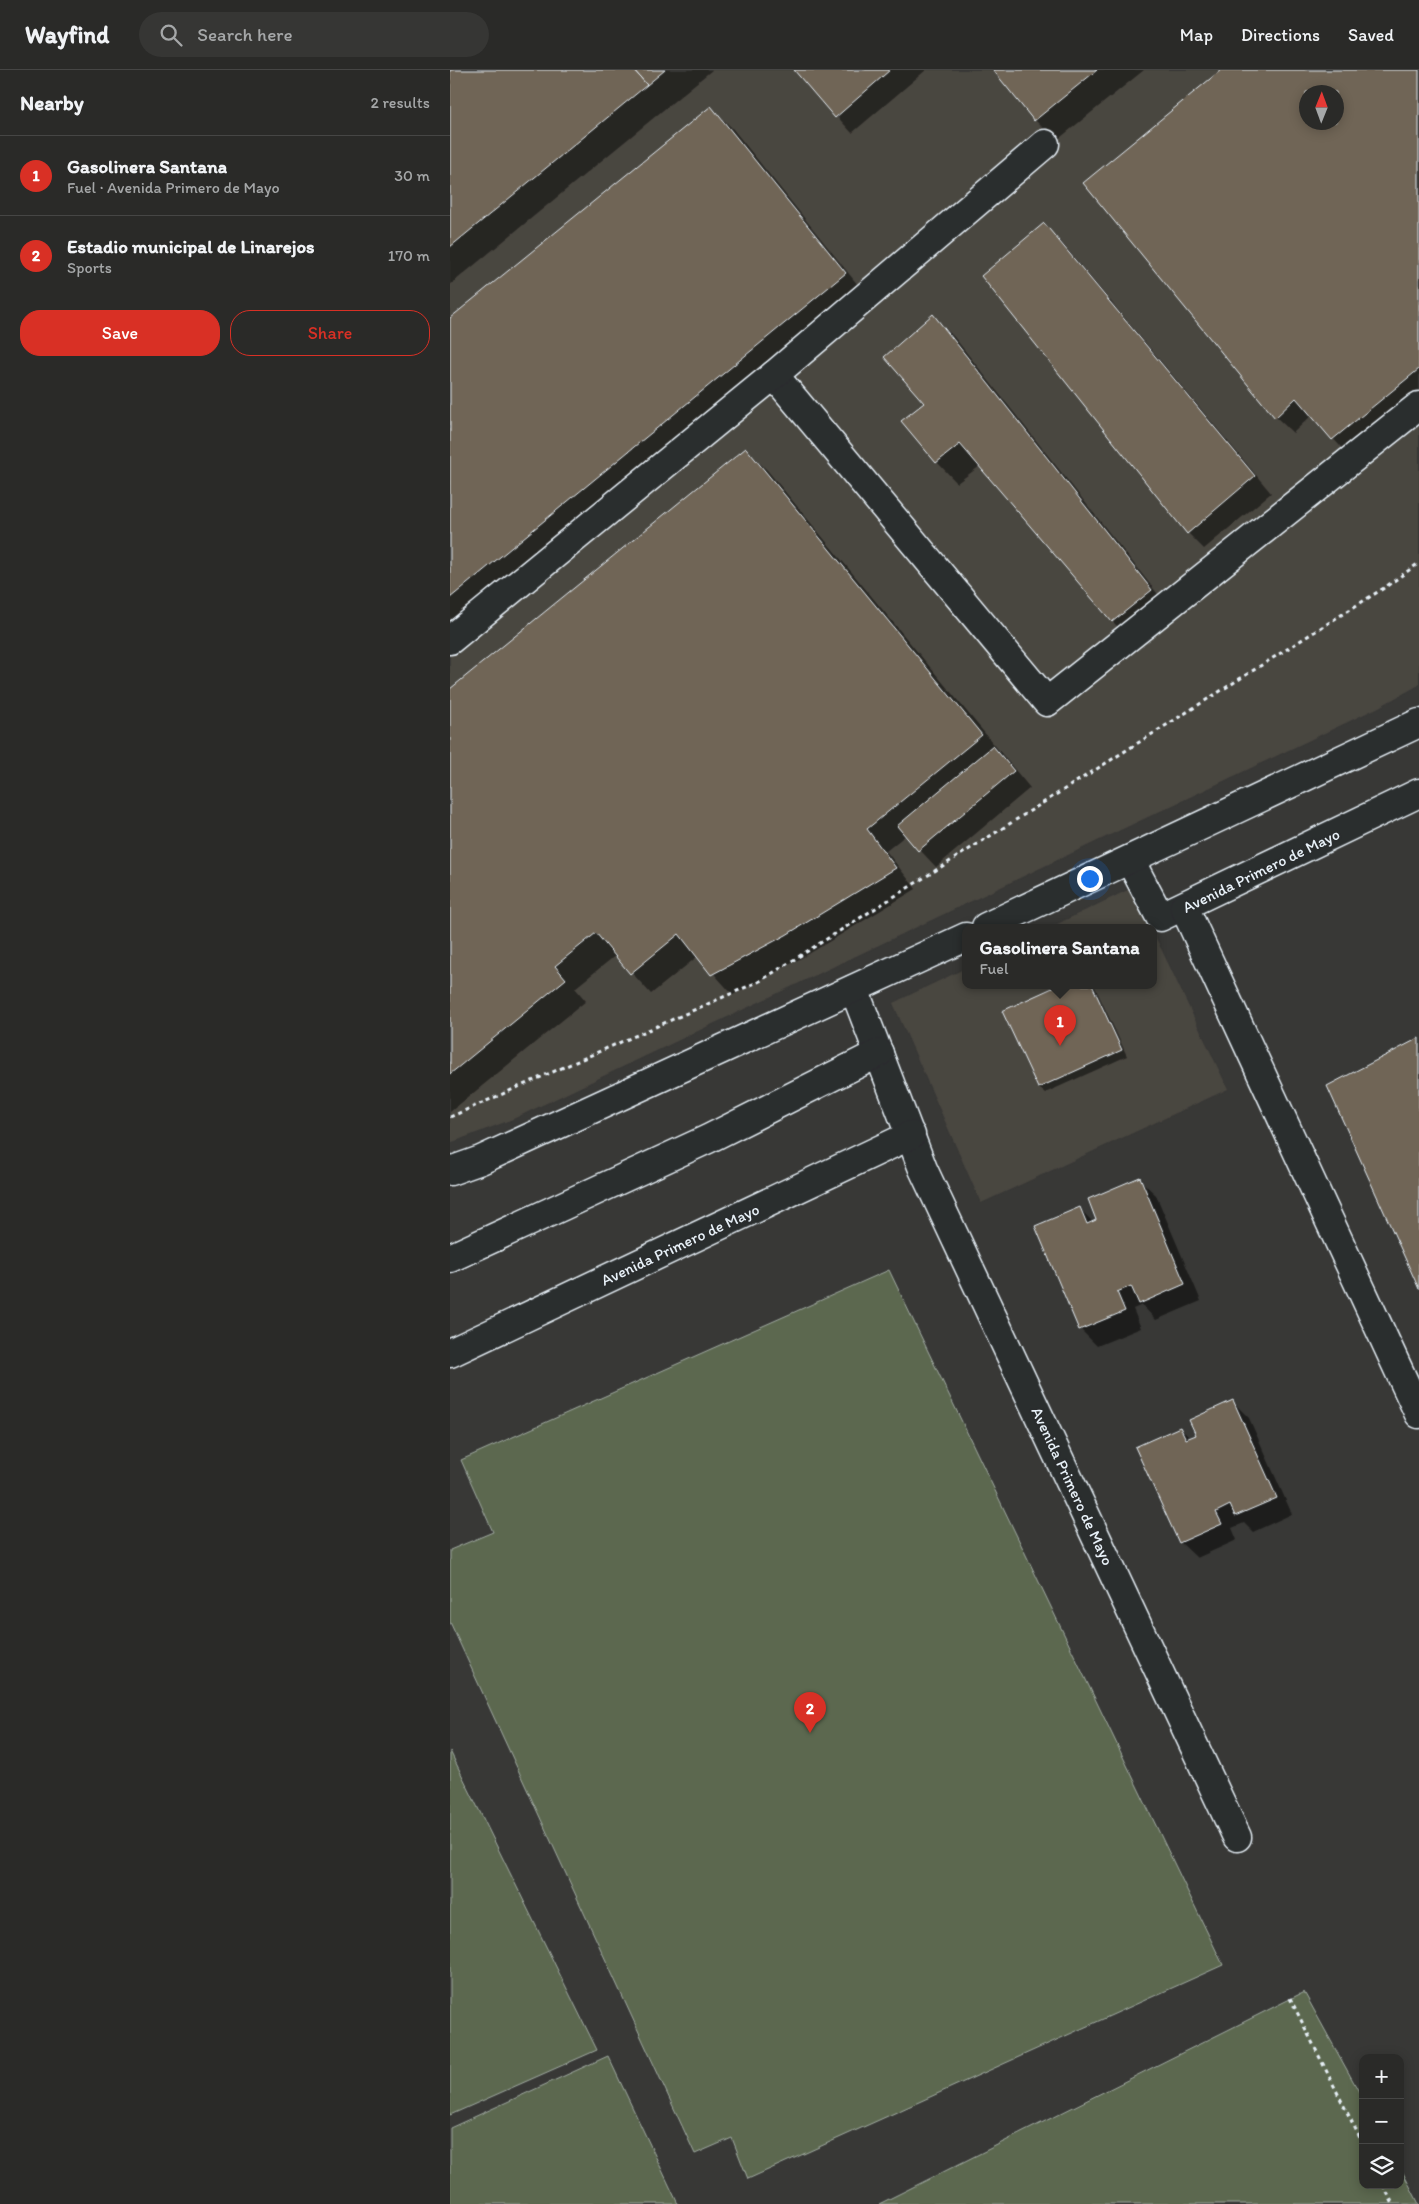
<!DOCTYPE html>
<meta charset="utf-8">
<style>
:root{--surface:#2a2a28;--page:#363634;--text:#f1f3f6;--muted:#a5a7a8;--line:#464645;--accent:#d93025}
body{margin:0;font-family:Itim,sans-serif;background:var(--page);color:var(--text)}
.controls{position:absolute;right:15px;bottom:15px;display:grid;overflow:hidden;border-radius:10px;box-shadow:0 2px 12px #0003}
.controls button{width:45px;height:45px;display:grid;place-items:center;padding:0;border:0;border-bottom:1px solid var(--line);background:var(--surface);color:var(--text);font:25px sans-serif}
.compass{position:absolute;left:849px;top:15px;width:45px;height:45px;border-radius:50%;background:var(--surface);box-shadow:0 2px 12px #0003;rotate:1deg}
.you{position:absolute;left:639px;top:808px;width:18px;height:18px;margin:-12px;border:4px solid #fff;border-radius:50%;background:#1a73e8;box-shadow:0 0 0 8px #1a73e833}
.badge{display:grid;place-items:center;width:32px;height:32px;border-radius:50%;background:var(--accent);color:#fff;font-size:16px;font-weight:700}
.pin{position:absolute;translate:-50% -41px;filter:drop-shadow(0 1px 2px #0008)}
.pin::after{content:'';position:absolute;top:26px;width:18px;height:15px;background:inherit;clip-path:polygon(0 0,100% 0,50% 100%)}
.popup{position:absolute;left:512px;top:854px;width:195px;height:65px;box-sizing:border-box;display:grid;place-content:center;border-radius:10px;background:var(--surface);filter:drop-shadow(0 1px 4px #0005);font-size:16px;white-space:nowrap;color:var(--muted)}
.popup b{font-size:19px;color:var(--text)}
.popup::after{content:'';position:absolute;left:50%;top:100%;margin-left:-10px;border:10px solid transparent;border-top-color:var(--surface)}
.list{margin:0;padding:0;list-style:none}
h2{display:flex;justify-content:space-between;align-items:center;height:65px;margin:0;padding:0 20px;font-size:21px}
h2 small{font-size:16px;font-weight:400;color:var(--muted)}
.list li{display:grid;grid-template-columns:32px 1fr auto;gap:15px;align-items:center;box-sizing:border-box;height:80px;padding:0 20px;border-top:1px solid var(--line)}
.list b{display:block;font-size:19px;white-space:nowrap}
.list p{margin:0;font-size:16px;white-space:nowrap;color:var(--muted)}
.list em{font-size:16px;font-style:normal;color:var(--muted)}
.actions{display:flex;gap:10px;padding:15px 20px}
.actions a{flex:1;padding:11px 0;border:1px solid var(--accent);border-radius:20px;text-align:center;font-size:18px;color:var(--accent)}
.actions .main{background:var(--accent);color:#fff}
.icon{flex:none;width:28px;height:28px;fill:none;stroke:currentColor;stroke-width:2;stroke-linecap:round;stroke-linejoin:round}
.map{position:relative;flex:none;width:969px;height:2134px;overflow:hidden}
header{display:flex;align-items:center;gap:30px;box-sizing:border-box;height:70px;padding:0 25px;background:var(--surface);border-bottom:1px solid var(--line)}
header strong{font-size:24px}
nav{display:flex;gap:28px;margin-inline-start:auto;font-size:18px}
.search{width:350px;height:45px;background:var(--page);display:flex;align-items:center;gap:12px;box-sizing:border-box;padding:0 18px;border-radius:28px;color:var(--muted);font-size:19px}
main{display:flex}
aside{flex:1;background:var(--surface)}
.map>svg:first-child{display:block}
.built{fill:#494640;fill-rule:evenodd}
.green{fill:#5c684f;stroke:#a2aca4}
.shadow{fill:#0007;fill-rule:evenodd}
.building{fill:#706557;stroke:#e8f1f8;fill-rule:evenodd}
.lines{fill:none;stroke-linecap:round;stroke-linejoin:round}
.street-casing{stroke:#e8f1f8;stroke-width:31}
.secondary-casing{stroke:#e8f1f8;stroke-width:31}
.path{stroke:#e8f1f8;stroke-width:3;stroke-dasharray:4 4;stroke-linecap:butt}
.street{stroke:#2a2d2e;stroke-width:28}
.secondary{stroke:#2a2d2e;stroke-width:28}
.labels{text-anchor:middle;stroke-width:4;stroke-linejoin:round;paint-order:stroke}
.street-label{font-size:16px;fill:#e8f1f8;stroke:#2a2d2e}
</style>
<header>
<strong>Wayfind</strong>
<div class="search"><svg class="icon" aria-label="search" viewBox="0 0 24 24"><circle cx="10" cy="10" r="6"/><path d="M15 15l6 6"/></svg>Search here</div>
<nav><a>Map</a><a>Directions</a><a>Saved</a></nav>
</header>
<main>
<aside>
<h2>Nearby<small>2 results</small></h2>
<ul class="list">
<li><span class="badge">1</span><div><b>Gasolinera Santana</b><p>Fuel · Avenida Primero de Mayo</p></div><em>30 m</em></li>
<li><span class="badge">2</span><div><b>Estadio municipal de Linarejos</b><p>Sports</p></div><em>170 m</em></li>
</ul>
<div class="actions"><a class="main">Save</a><a>Share</a></div>
</aside>
<div class="map">
<svg width="969" height="2134" viewBox="0 0 969 2134">
<rect width="100%" height="100%" fill="#383836"/>
<filter id="ink" filterUnits="userSpaceOnUse"><feTurbulence type="fractalNoise" baseFrequency=".02" numOctaves="2"/><feDisplacementMap in="SourceGraphic" scale="10" xChannelSelector="R" yChannelSelector="G"/><feConvolveMatrix kernelMatrix="1 2 1 2 8 2 1 2 1" color-interpolation-filters="sRGB"/></filter>
<g filter="url(#ink)">
<g class="built">
<path d="M 0,0 L 969,0 L 969,615 L 927,638 L 63,1049 L 0,1073 ZM 856,22 L 886,22 L 886,52 L 856,52 Z"/>
<path d="M 682,818 L 701,857 L 601,857 Z"/>
<path d="M 704,864 L 778,1019 L 531,1133 L 443,933 L 516,898 L 516,915 L 704,915 Z"/>
</g>
<g class="green">
<path d="M 439,1200 L 773,1895 L 298,2109 L 282,2068 L 245,2084 L 0,1552 L 0,1480 L 43,1462 L 11,1390 Z"/>
<path d="M 0,1681 L 147,1980 L 0,2045 Z"/>
<path d="M 854,1922 L 913,2029 L 913,2115 L 950,2115 L 950,2097 L 969,2134 L 429,2134 Z"/>
<path d="M 158,1986 L 228,2134 L 0,2134 L 0,2058 Z"/>
</g>
<g class="shadow">
<path d="M 0,0 L 262,0 L 0,215 Z"/>
<path d="M 345,0 L 476,0 L 402,63 Z"/>
<path d="M 545,0 L 694,0 L 606,71 L 585,50 Z"/>
<path d="M 773,0 L 969,0 L 969,329 L 899,386 L 862,345 L 843,363 L 826,347 L 635,113 ZM 856,22 L 886,22 L 886,52 L 856,52 Z"/>
<path d="M 261,38 L 282,58 L 416,225 L 0,566 L 0,249 Z"/>
<path d="M 594,155 L 611,172 L 821,423 L 754,479 L 738,463 Z"/>
<path d="M 483,246 L 504,267 L 722,542 L 683,572 L 662,551 L 530,396 L 507,413 L 487,392 L 476,333 Z"/>
<path d="M 296,380 L 317,400 L 580,718 L 486,797 L 456,765 L 436,781 L 466,819 L 357,885 L 283,925 L 248,886 L 201,924 L 166,885 L 125,918 L 136,931 L 0,1042 L 0,621 Z"/>
<path d="M 612,915 L 644,915 L 677,986 L 595,1023 L 589,1018 L 554,942 Z"/>
<path d="M 689,1109 L 706,1125 L 751,1231 L 706,1250 L 692,1235 L 683,1239 L 691,1258 L 647,1276 L 630,1259 L 587,1156 L 629,1138 L 644,1153 Z"/>
<path d="M 783,1332 L 799,1348 L 842,1444 L 803,1462 L 794,1453 L 782,1458 L 787,1470 L 747,1488 L 730,1472 L 730,1358 L 741,1369 L 748,1366 Z"/>
</g>
<g class="building">
<path d="M 0,0 L 184,0 L 197,15 L 0,177 Z"/>
<path d="M 184,0 L 215,0 L 197,15 Z"/>
<path d="M 344,0 L 440,0 L 385,48 Z"/>
<path d="M 543,0 L 647,0 L 584,51 Z"/>
<path d="M 771,0 L 969,0 L 969,299 L 882,370 L 846,328 L 825,348 L 633,113 ZM 856,22 L 886,22 L 886,52 L 856,52 Z"/>
<path d="M 261,36 L 396,203 L 0,528 L 0,248 Z"/>
<path d="M 594,153 L 805,406 L 737,464 L 531,206 Z"/>
<path d="M 483,244 L 702,520 L 662,552 L 510,374 L 486,393 L 451,351 L 474,333 L 434,287 Z"/>
<path d="M 296,378 L 532,665 L 417,759 L 446,798 L 336,865 L 261,905 L 229,864 L 180,904 L 146,863 L 105,896 L 116,909 L 0,1004 L 0,619 Z"/>
<path d="M 543,676 L 564,701 L 468,781 L 447,756 Z"/>
<path d="M 609,915 L 642,915 L 672,980 L 588,1018 L 552,941 Z"/>
<path d="M 969,968 L 969,1219 L 877,1016 Z"/>
<path d="M 690,1107 L 735,1214 L 689,1234 L 681,1216 L 667,1222 L 675,1241 L 629,1260 L 585,1156 L 630,1137 L 637,1154 L 646,1150 L 638,1129 Z"/>
<path d="M 783,1330 L 827,1428 L 785,1446 L 780,1435 L 766,1442 L 772,1454 L 729,1473 L 685,1377 L 730,1357 L 736,1369 L 746,1365 L 739,1350 Z"/>
</g>
<g class="lines">
<g class="street-casing">
<g id="street">
<path d="M 324,305 L 597,632 L 969,336"/>
<path d="M 0,570 L 324,305 L 595,74"/>
<path d="M 680,790 L 710,847 L 969,723"/>
<path d="M 734,837 L 969,1344"/>
<path d="M 404,919 L 473,1099 L 787,1767"/>
<path d="M 0,1188 L 258,1069 L 429,983"/>
<path d="M 0,1283 L 461,1065"/>
</g>
</g>
<g class="secondary-casing">
<g id="secondary">
<path d="M 536,857 L 969,653"/>
<path d="M 0,1101 L 31,1090 L 516,867"/>
</g>
</g>
<g class="path">
<path d="M 0,1047 L 310,911 L 934,518 L 969,493"/>
<path d="M 840,1928 L 913,2074"/>
<path d="M 933,2115 L 943,2134"/>
</g>
<use href="#street" class="street"/>
<use href="#secondary" class="secondary"/>
</g>
</g>
<g class="labels">
<g class="street-label">
<text transform="translate(811 800) rotate(-26)" y="6">Avenida Primero de Mayo</text>
<text transform="translate(230 1174) rotate(-25)" y="6">Avenida Primero de Mayo</text>
<text transform="translate(623 1416) rotate(65)" y="6">Avenida Primero de Mayo</text>
</g>
</g>
</svg>
<div class="controls">
<button>+</button>
<button>−</button>
<button><svg class="icon" aria-label="layers" viewBox="0 0 24 24"><path d="M12 4l9 5-9 5-9-5zM3 14l9 5 9-5"/></svg></button>
</div>
<svg class="compass" viewBox="-18 -18 36 36"><path d="M0-13l5 13h-10z" fill="#e53935"/><path d="M0 13l5-13h-10z" fill="#a5a7a8"/></svg>
<div class="you"></div>
<div class="pin badge" style="left:610px;top:976px">1</div>
<div class="popup"><b>Gasolinera Santana</b>Fuel</div>
<div class="pin badge" style="left:360px;top:1663px">2</div>
</div>
</main>
